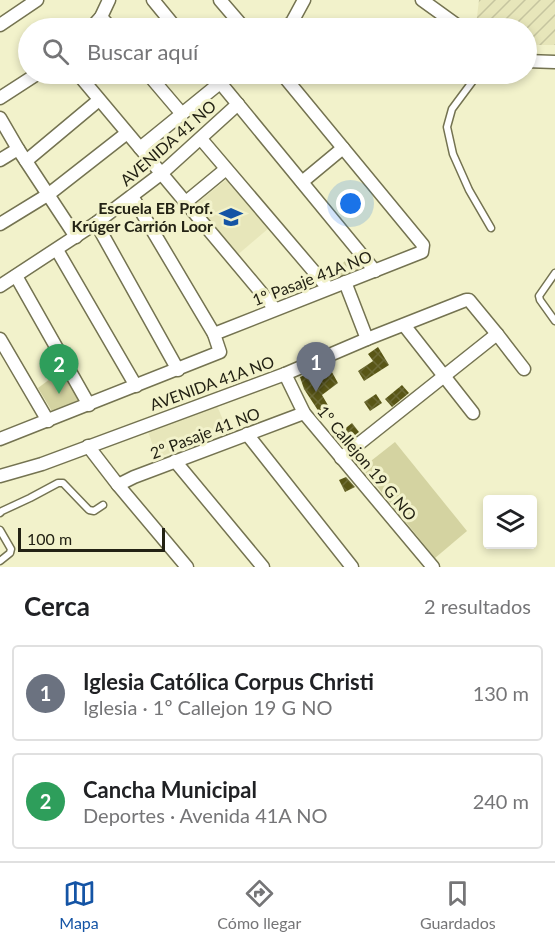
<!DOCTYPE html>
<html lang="es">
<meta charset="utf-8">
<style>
:root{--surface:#fff;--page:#f2f2f2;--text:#202124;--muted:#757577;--line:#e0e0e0;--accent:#1454a5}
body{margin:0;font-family:Lato,sans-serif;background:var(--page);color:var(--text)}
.controls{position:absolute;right:18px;bottom:18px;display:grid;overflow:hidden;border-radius:6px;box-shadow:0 3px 9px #0003}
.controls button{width:54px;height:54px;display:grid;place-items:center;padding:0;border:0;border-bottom:2px solid var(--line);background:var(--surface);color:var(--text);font:30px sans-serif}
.scale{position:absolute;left:18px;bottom:15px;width:147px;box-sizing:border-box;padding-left:6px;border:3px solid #232214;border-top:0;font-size:16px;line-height:21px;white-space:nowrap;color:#232214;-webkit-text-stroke:4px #f2f2cb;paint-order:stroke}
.you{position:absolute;left:351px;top:204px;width:21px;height:21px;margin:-15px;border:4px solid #fff;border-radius:50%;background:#1a73e8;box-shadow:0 0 0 9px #1a73e833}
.badge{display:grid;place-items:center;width:39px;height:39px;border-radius:50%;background:var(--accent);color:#fff;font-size:20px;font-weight:700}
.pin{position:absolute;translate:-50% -50px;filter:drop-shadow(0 2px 3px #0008)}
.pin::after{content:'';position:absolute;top:32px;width:21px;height:18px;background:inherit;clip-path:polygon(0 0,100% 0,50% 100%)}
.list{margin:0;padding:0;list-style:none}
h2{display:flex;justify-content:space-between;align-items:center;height:78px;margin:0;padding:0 24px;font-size:26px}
h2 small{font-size:20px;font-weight:400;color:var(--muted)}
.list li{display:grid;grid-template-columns:39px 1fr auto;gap:18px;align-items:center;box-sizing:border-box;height:96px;margin:0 12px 12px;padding:0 12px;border:2px solid var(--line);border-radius:6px}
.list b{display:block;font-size:22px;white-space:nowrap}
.list p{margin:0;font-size:20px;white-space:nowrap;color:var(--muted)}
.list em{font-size:20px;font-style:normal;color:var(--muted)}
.icon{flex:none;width:33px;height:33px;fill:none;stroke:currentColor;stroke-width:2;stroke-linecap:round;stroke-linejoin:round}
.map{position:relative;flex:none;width:555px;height:567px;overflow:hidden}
.search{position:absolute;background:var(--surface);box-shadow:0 3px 9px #0003;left:18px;right:18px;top:18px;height:66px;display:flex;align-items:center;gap:15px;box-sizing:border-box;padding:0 21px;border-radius:33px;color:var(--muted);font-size:22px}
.sheet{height:294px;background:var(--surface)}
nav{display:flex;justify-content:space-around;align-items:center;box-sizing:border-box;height:84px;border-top:2px solid var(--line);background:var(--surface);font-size:16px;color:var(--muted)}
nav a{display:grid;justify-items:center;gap:3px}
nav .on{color:var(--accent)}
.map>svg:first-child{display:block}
.built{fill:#e7e6ba}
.industrial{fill:url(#industrial-furrows)}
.grass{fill:url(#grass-tufts)}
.pitch{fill:#d4d3a1}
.building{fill:url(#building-cross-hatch)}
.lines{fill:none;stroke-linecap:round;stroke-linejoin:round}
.lane-casing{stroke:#747351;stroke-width:9}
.street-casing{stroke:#747351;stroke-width:15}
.lane{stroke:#fff;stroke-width:6}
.street{stroke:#fff;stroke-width:12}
.labels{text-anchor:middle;stroke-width:6;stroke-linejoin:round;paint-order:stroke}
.street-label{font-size:16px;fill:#232214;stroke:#f2f2cb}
.poi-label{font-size:16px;font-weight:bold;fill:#232214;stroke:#f2f2cb;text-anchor:end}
</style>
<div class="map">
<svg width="555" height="567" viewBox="0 0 555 567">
<defs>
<pattern id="industrial-furrows" width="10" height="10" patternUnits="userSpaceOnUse" patternTransform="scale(1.5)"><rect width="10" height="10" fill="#e7e6ba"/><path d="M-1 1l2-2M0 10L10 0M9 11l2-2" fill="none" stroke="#c6c59f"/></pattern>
<pattern id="grass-tufts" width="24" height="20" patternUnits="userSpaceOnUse" patternTransform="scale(1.5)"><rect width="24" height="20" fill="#d4d3a1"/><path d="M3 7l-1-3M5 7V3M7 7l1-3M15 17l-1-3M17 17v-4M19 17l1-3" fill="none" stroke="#b6b58a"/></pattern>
<pattern id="building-cross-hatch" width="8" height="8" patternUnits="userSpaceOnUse" patternTransform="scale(1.5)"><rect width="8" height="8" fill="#595616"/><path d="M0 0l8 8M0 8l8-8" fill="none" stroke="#6d6b36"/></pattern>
</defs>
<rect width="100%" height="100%" fill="#f2f2cb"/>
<g class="built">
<path d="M 227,179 L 269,228 L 235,257 L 192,207 Z"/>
<path d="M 217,406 L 228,431 L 157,458 L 148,431 Z"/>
</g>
<path class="industrial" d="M 479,0 L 555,0 L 555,45 L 527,45 L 526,28 L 484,28 L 476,25 Z"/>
<path class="grass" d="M 352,255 L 364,269 L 331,279 L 328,276 Z"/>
<g class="pitch">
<path d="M 62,370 L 80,399 L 53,413 L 38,388 Z"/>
<path d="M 395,442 L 467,531 L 435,558 L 362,468 Z"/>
</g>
<g class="building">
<path d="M 378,347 L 389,365 L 364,381 L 358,371 L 373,361 L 368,354 Z"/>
<path d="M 328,365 L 338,383 L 322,395 L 329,407 L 321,415 L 304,389 L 300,377 Z"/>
<path d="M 402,385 L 409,393 L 392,407 L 385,399 Z"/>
<path d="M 376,394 L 382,403 L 370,411 L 364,402 Z"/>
<path d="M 352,423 L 359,432 L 342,445 L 336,436 Z"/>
<path d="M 346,477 L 355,487 L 345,492 L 339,480 Z"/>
</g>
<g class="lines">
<g class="lane-casing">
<g id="lane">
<path d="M 478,74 L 452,109 L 447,127 L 453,154 L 469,190 L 491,228"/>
<path d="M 555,273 L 539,296 L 540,300 L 555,321"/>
<path d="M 0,513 L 2,511 L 30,498 L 58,483 L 63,483 L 89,510 L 94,511 L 103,505"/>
<path d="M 0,530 L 11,549 L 10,553 L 0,561"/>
</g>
</g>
<g class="street-casing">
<g id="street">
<path d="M 153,0 L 176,28"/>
<path d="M 220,0 L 244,28"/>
<path d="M 422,0 L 461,28"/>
<path d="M 101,17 L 111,28"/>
<path d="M 0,25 L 37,0"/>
<path d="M 91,28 L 101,17 L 109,0"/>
<path d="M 285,28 L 292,22 L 304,0"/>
<path d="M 526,61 L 555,62"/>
<path d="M 78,74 L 275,309"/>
<path d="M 148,74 L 182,114"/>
<path d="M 213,74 L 375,271"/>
<path d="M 0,98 L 37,74"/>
<path d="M 0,118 L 18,149 L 76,237"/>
<path d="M 201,139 L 328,288"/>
<path d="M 140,148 L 231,74"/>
<path d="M 0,160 L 18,149"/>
<path d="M 26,161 L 99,100"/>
<path d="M 302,182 L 343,148"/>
<path d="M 186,202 L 226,169"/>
<path d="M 96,223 L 178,370"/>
<path d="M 0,224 L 49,194 L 127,133"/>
<path d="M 57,250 L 136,386"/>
<path d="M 16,276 L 89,405"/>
<path d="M 345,282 L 367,339"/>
<path d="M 0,286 L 96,223 L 162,173 L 238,104"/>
<path d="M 404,325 L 473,413"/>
<path d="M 214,334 L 422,252 L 423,245 L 282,74"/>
<path d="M 0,339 L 48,421"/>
<path d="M 285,374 L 304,413 L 433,567"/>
<path d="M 247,434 L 352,567"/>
<path d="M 0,439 L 220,352 L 214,334 L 132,196"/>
<path d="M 88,446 L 118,485 L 187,567"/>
<path d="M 341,458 L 497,334"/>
<path d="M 175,461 L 263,567"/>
<path d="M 0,476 L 42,464 L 285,374 L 367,339 L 466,300 L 469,300 L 497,334 L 524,369"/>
<path d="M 118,485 L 134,477 L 304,413"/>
</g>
</g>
<use href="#lane" class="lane"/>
<use href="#street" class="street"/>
</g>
<defs>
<g id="school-bare" transform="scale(1.8)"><path d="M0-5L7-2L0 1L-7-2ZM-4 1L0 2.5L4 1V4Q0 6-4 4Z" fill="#1454a5" stroke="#f2f2cb" stroke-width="2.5" paint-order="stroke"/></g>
</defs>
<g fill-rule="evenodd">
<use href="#school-bare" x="231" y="217"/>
</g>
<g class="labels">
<g class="street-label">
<text transform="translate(168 143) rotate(-41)" y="6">AVENIDA 41 NO</text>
<text transform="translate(312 278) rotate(-21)" y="6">1º Pasaje 41A NO</text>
<text transform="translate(212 383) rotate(-20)" y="6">AVENIDA 41A NO</text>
<text transform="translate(205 433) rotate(-21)" y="6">2º Pasaje 41 NO</text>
<text transform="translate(367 463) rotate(50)" y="6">1º Callejon 19 G NO</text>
</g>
<g class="poi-label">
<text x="213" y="214">Escuela EB Prof.<tspan x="213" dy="18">Krúger Carrión Loor</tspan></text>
</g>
</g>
</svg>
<div class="controls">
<button><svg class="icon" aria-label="layers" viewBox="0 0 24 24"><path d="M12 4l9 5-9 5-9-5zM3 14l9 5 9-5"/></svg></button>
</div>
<div class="scale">100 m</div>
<div class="you"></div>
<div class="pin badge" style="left:316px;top:392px;background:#6b7280">1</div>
<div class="pin badge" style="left:59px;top:394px;background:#2e9e5b">2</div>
<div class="search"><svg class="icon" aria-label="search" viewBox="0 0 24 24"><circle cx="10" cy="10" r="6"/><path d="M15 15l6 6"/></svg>Buscar aquí</div>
</div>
<section class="sheet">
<h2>Cerca<small>2 resultados</small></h2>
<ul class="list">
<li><span class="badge" style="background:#6b7280">1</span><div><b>Iglesia Católica Corpus Christi</b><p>Iglesia · 1º Callejon 19 G NO</p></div><em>130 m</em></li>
<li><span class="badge" style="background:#2e9e5b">2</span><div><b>Cancha Municipal</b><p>Deportes · Avenida 41A NO</p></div><em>240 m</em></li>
</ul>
</section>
<nav>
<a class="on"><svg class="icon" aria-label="map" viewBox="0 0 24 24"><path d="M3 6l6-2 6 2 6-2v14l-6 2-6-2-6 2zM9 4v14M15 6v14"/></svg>Mapa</a>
<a><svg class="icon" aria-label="directions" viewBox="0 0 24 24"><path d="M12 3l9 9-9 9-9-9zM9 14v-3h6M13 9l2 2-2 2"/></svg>Cómo llegar</a>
<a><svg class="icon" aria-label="saved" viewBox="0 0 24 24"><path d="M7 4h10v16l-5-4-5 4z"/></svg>Guardados</a>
</nav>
